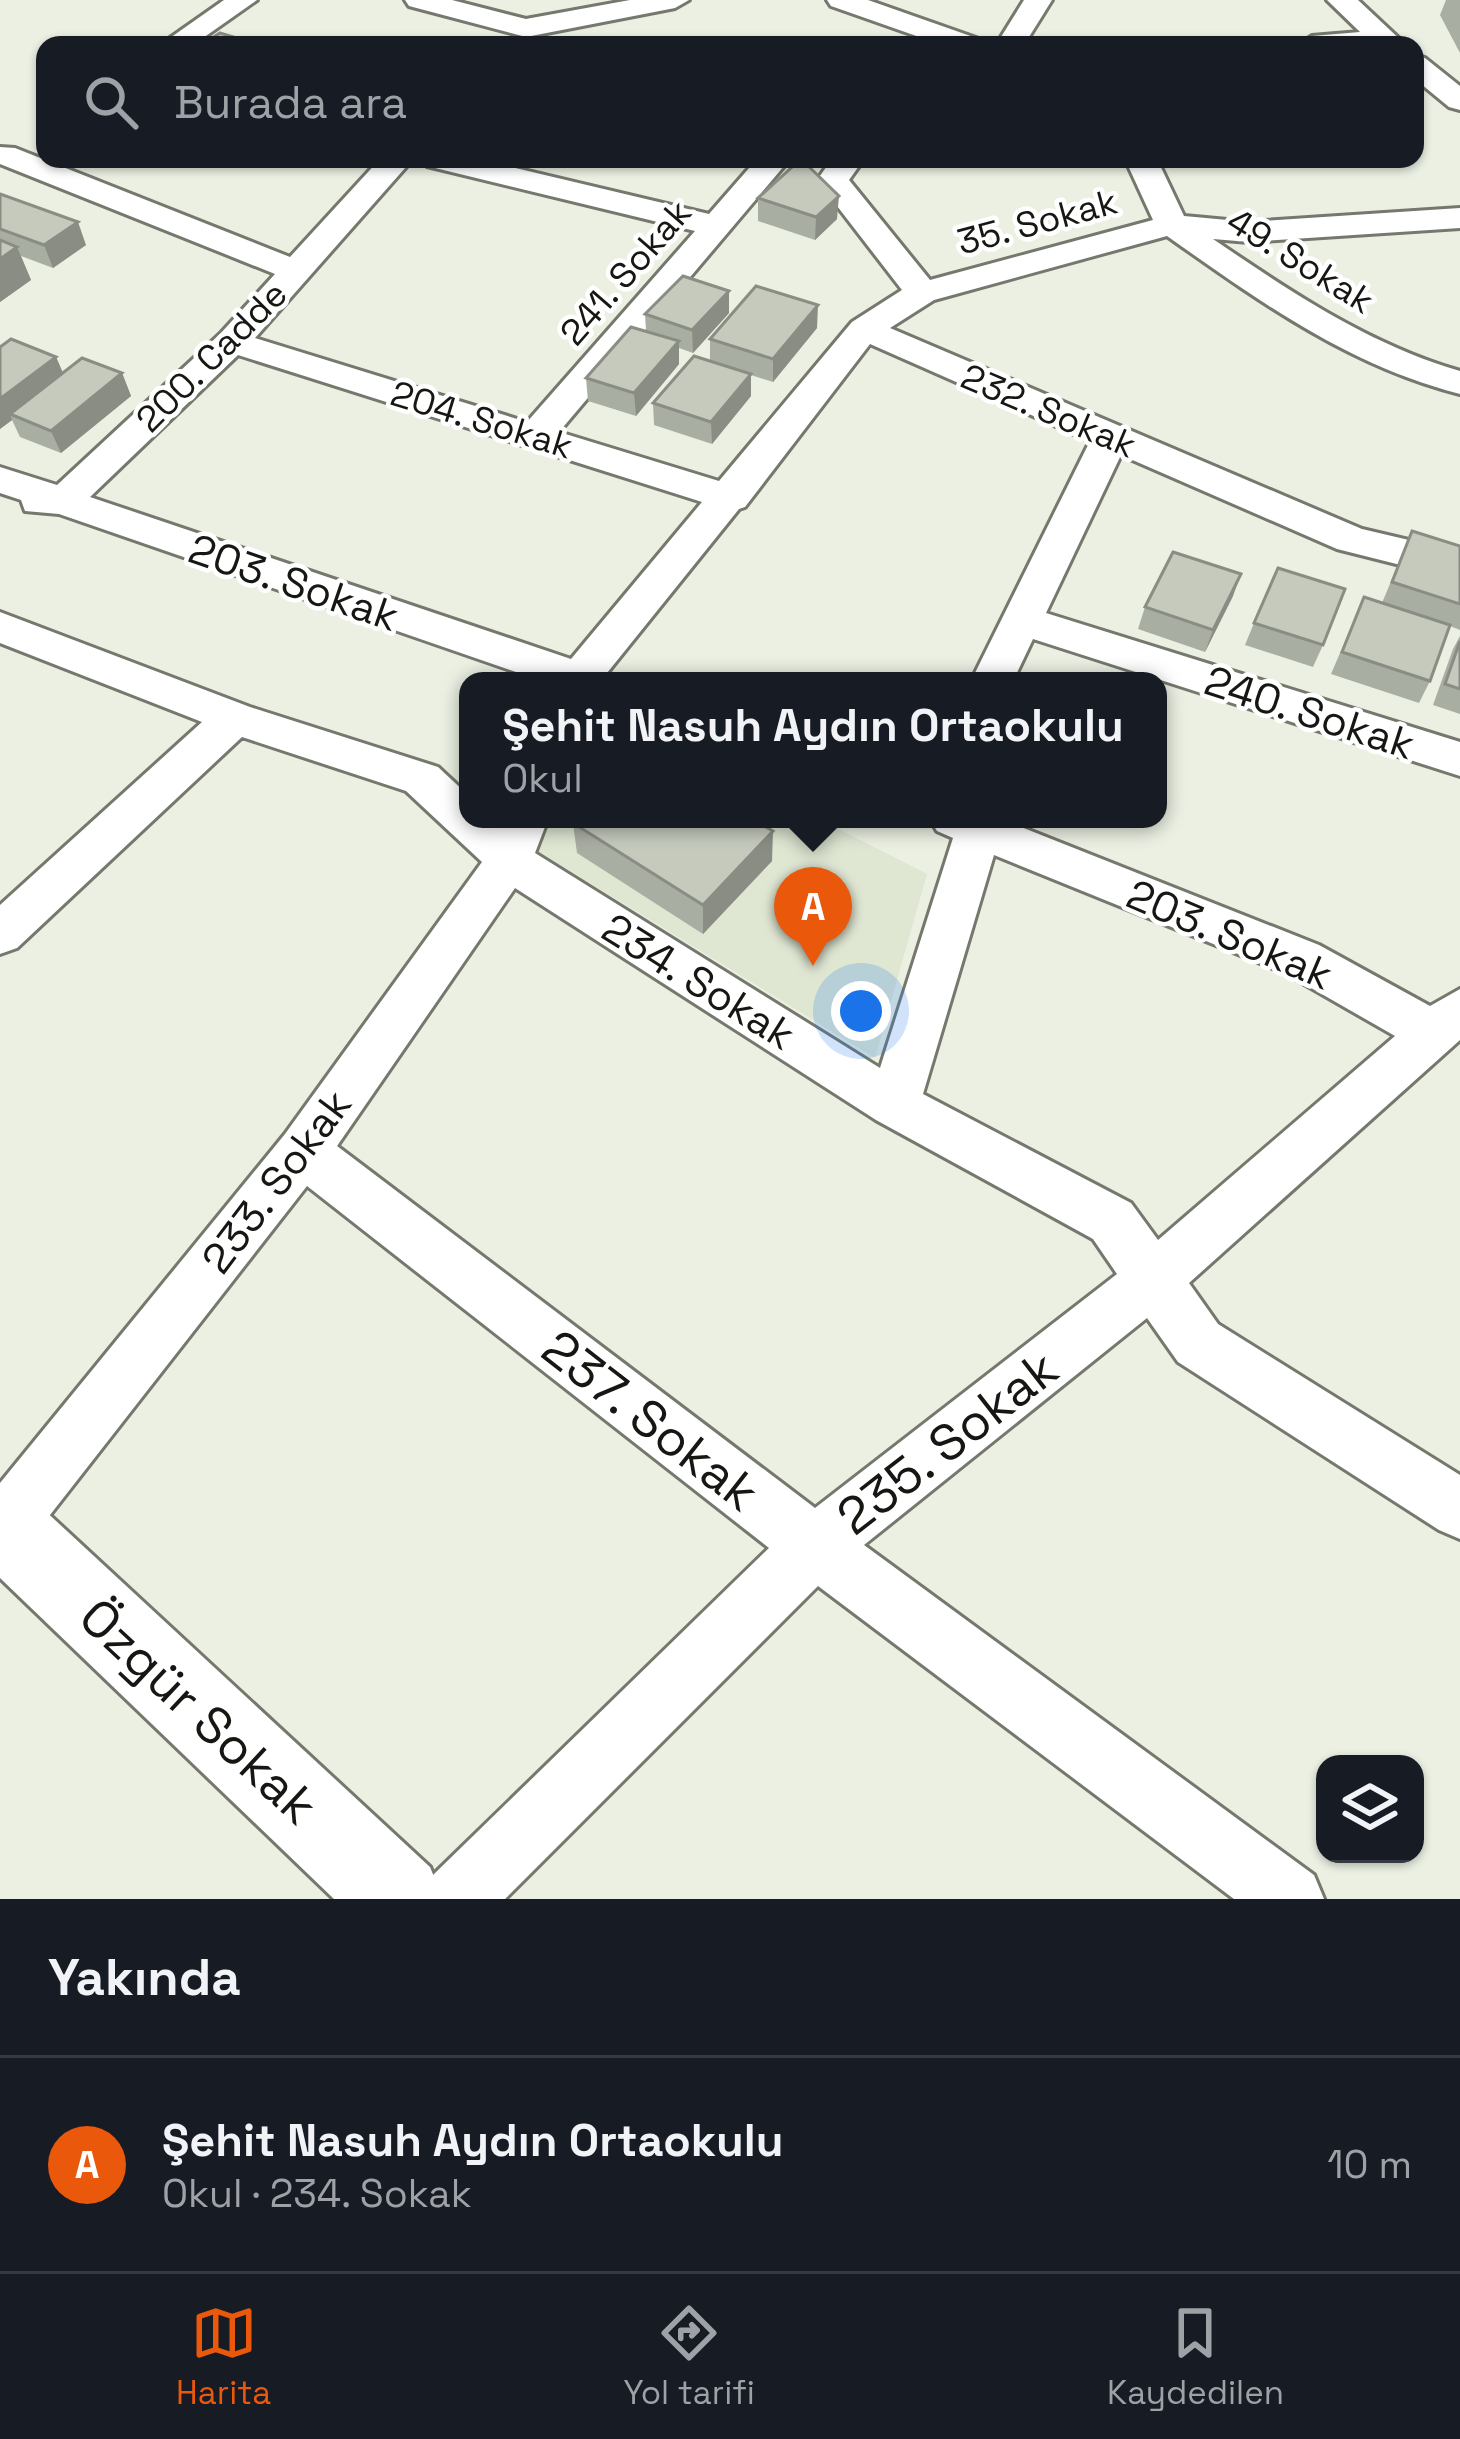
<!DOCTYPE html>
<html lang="tr">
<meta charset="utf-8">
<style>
:root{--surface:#171b24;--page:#242831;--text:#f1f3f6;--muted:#9ea1a6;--line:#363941;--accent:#ea580c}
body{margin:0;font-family:"Space Grotesk",sans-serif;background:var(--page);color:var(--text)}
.controls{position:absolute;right:36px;bottom:36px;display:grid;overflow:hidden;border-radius:24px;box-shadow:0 3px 9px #0004}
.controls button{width:108px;height:108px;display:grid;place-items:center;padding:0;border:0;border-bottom:3px solid var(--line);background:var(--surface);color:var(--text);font:60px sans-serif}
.you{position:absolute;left:861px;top:1011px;width:42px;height:42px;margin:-30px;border:9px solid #fff;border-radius:50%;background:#1a73e8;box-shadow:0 0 0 18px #1a73e833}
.badge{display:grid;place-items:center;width:78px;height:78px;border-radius:50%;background:var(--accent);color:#fff;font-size:39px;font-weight:700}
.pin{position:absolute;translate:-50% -99px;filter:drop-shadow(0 3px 6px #0008)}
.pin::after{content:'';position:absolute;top:63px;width:42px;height:36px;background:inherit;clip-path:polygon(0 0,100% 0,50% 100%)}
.popup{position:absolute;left:459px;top:672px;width:708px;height:156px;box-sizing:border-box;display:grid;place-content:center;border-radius:24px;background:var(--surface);filter:drop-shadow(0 3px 9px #0005);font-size:39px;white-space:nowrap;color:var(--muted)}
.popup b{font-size:45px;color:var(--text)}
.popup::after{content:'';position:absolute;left:50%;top:100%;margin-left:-24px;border:24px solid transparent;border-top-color:var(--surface)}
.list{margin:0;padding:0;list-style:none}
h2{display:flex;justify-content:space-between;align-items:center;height:156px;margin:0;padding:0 48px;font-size:51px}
h2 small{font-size:39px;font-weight:400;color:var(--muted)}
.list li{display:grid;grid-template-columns:78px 1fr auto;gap:36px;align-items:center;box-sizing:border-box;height:216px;padding:0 48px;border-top:3px solid var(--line)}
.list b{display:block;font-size:45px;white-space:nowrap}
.list p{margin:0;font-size:39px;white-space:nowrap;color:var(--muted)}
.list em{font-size:39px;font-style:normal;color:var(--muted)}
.icon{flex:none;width:66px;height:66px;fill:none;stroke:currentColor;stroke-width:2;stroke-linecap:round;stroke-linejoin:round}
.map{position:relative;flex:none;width:1460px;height:1899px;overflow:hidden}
.search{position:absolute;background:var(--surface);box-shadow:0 3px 9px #0004;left:36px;right:36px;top:36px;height:132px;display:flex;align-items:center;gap:30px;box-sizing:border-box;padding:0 42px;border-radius:24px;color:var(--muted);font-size:45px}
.sheet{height:372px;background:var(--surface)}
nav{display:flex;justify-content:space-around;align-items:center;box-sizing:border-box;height:168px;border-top:3px solid var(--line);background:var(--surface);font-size:33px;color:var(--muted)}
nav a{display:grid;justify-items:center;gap:6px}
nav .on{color:var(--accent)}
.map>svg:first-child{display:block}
.built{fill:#dfe6d2}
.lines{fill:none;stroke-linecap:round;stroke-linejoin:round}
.minor-casing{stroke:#74786d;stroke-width:6}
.tertiary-casing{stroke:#74786d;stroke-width:6}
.minor{fill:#fff;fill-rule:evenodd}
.tertiary{fill:#fff;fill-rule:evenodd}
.wall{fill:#a9aea3}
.shaded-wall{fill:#8a8d84}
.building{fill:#c5cabd;stroke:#8a8d84;stroke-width:3}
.labels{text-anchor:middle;stroke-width:9;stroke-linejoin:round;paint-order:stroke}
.far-street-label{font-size:36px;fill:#151712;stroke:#fff}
.street-label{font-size:42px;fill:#151712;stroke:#fff}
.near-street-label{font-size:51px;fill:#151712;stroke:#fff}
</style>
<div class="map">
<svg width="1460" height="1899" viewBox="0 0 1460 1899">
<rect width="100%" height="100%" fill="#ebf0e3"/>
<path class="built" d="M 553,819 L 819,819 L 927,874 L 875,1058 L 533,848 Z"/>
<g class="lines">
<g class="minor-casing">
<g id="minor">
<path d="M 224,0 L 257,0 L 193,45 L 160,45 Z"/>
<path d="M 405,0 L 452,0 L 526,19 L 630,0 L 689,0 L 675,8 L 526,37 L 409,6 Z"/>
<path d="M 827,0 L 868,0 L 979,39 L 983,45 L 942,45 L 831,6 Z"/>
<path d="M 1024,0 L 1052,0 L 1024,45 L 996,45 Z"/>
<path d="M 1327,0 L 1358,0 L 1406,45 L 1298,45 L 1312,36 L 1360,32 Z"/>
<path d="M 1415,55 L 1425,58 L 1460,86 L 1460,110 L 1449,107 L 1415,79 Z"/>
<path d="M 0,147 L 15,148 L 290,257 L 380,159 L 413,159 L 255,338 L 527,422 L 695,231 L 427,166 L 422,159 L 477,159 L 709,214 L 757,159 L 790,159 L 559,432 L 719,481 L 852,322 L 902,290 L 817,180 L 832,159 L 864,159 L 849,180 L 930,280 L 1153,220 L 1125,159 L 1157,159 L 1184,216 L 1249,222 L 1460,208 L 1460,228 L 1249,242 L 1213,239 C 1291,292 1368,344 1460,371 L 1460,394 C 1349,366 1259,301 1167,236 L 934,300 L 890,328 L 1362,529 L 1460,552 L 1460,580 L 1337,549 L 1121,455 L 1046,613 L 1460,742 L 1460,776 L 1033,639 L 1013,681 L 971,681 L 1090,441 L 870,344 L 745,507 L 739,509 L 607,673 L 611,681 L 542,681 L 59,514 L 25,511 L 21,500 L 0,493 L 0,467 L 57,485 L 220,334 L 275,274 L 0,164 ZM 238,355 L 702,502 L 571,659 L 90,497 Z"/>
<path d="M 0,612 L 250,707 L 438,767 L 468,795 L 468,819 L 495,819 L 500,824 L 502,819 L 548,819 L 535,853 L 880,1068 L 953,838 L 937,831 L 930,819 L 1001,819 L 1319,945 L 1430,1006 L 1460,989 L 1460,1040 L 1189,1283 L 1218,1324 L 1460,1475 L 1460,1539 L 1439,1530 L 1178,1362 L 1147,1318 L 864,1545 L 1314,1875 L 1324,1899 L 1234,1899 L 818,1586 L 505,1899 L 423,1899 L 433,1875 L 769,1548 L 307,1186 L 25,1547 L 0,1554 L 0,1483 L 285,1134 L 482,862 L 406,791 L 242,737 L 17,948 L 0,954 L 0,905 L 202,722 L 0,643 ZM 994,855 L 1285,973 L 1395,1036 L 1158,1240 L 1131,1203 L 923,1094 ZM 515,888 L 876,1120 L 1093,1239 L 1117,1274 L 815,1508 L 337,1146 Z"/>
</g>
</g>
<g class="tertiary-casing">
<path id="tertiary" d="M 0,1484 L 28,1495 L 430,1867 L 443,1899 L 334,1899 L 0,1578 Z"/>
</g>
<use href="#minor" class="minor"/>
<use href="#tertiary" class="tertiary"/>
</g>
<g class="wall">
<path d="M 1446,0 L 1460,0 L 1460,53 L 1440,15 Z"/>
<path d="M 82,159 L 118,159 L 105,168 Z"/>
<path d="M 0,194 L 86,245 L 53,268 L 21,256 L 31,280 L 0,302 Z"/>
<path d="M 758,198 L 837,219 L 815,240 L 758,221 Z"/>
<path d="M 729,291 L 729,313 L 693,353 L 679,348 L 679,364 L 636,416 L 588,401 L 586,378 L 646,331 L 645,314 Z"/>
<path d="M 817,328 L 773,382 L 751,375 L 751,396 L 712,444 L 654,425 L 653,403 L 710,361 L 710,339 Z"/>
<path d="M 0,347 L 56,357 L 63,373 L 122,373 L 131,396 L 61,453 L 20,437 L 12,420 L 0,429 Z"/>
<path d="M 1412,531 L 1460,546 L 1460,630 L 1450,626 L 1430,681 L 1419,703 L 1331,674 L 1364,597 L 1382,603 Z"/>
<path d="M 1233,596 L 1205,652 L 1138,629 L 1145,607 Z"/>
<path d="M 1254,623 L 1323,645 L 1313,667 L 1245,645 Z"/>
<path d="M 1460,636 L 1460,714 L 1433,705 L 1453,649 Z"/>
<path d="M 573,823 L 772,861 L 703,934 L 577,853 Z"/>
</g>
<g class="shaded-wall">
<path d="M 102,159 L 118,159 L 105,168 Z"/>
<path d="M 839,196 L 837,219 L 815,240 L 816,217 Z"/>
<path d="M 78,222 L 86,245 L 53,268 L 44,245 Z"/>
<path d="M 17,247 L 31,280 L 0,302 L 0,259 Z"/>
<path d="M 729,291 L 729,313 L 693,353 L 692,330 Z"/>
<path d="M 818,305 L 817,328 L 773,382 L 773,359 Z"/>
<path d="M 679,341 L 679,364 L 636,416 L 634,393 Z"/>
<path d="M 56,357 L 66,380 L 10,414 L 12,420 L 0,429 L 0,399 Z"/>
<path d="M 122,373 L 131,396 L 61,453 L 51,431 Z"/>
<path d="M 751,374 L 751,396 L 712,444 L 711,422 Z"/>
<path d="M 1241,574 L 1233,596 L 1205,652 L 1213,630 Z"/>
<path d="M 773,831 L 772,861 L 703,934 L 703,905 Z"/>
</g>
<g class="building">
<path d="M 220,33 L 257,44 L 224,45 L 209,40 Z"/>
<path d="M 195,40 L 211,45 L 188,45 Z"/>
<path d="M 801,159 L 839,196 L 816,217 L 758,198 Z"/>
<path d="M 0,194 L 78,222 L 44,245 L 0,229 Z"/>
<path d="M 0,240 L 17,247 L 0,259 Z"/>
<path d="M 683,276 L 729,291 L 692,330 L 645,314 Z"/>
<path d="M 756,286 L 818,305 L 773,359 L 710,339 Z"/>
<path d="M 631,327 L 679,341 L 634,393 L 586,378 Z"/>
<path d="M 11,339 L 56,357 L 0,399 L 0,347 Z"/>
<path d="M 694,356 L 751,374 L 711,422 L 653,403 Z"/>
<path d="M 82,358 L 122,373 L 51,431 L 10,414 Z"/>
<path d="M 1412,531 L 1460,546 L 1460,604 L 1392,582 Z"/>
<path d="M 1173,552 L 1241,574 L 1213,630 L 1145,607 Z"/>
<path d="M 1278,568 L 1345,589 L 1323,645 L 1254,623 Z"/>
<path d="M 1364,597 L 1450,625 L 1430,681 L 1342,652 Z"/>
<path d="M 1460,641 L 1460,689 L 1445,684 Z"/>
<path d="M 577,819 L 752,819 L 773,831 L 703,905 L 573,823 Z"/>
</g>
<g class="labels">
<g class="far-street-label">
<text transform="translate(1037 221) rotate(-15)" y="13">35. Sokak</text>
<text transform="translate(1301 260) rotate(32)" y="13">49. Sokak</text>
<text transform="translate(625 272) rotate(-49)" y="13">241. Sokak</text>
<text transform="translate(211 356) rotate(-45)" y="13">200. Cadde</text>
<text transform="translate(1049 410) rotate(23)" y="13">232. Sokak</text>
<text transform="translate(482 419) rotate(17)" y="13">204. Sokak</text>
</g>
<g class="street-label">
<text transform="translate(294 582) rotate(19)" y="15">203. Sokak</text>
<text transform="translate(1310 712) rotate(18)" y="15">240. Sokak</text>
<text transform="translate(1230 934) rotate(23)" y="15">203. Sokak</text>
<text transform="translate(699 981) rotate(32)" y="15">234. Sokak</text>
<text transform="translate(276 1181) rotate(-53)" y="15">233. Sokak</text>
</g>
<g class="near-street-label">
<text transform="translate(651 1420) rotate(38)" y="18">237. Sokak</text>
<text transform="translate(947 1442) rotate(-38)" y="18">235. Sokak</text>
<text transform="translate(199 1711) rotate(43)" y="18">Özgür Sokak</text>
</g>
</g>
</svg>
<div class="controls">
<button><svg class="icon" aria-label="layers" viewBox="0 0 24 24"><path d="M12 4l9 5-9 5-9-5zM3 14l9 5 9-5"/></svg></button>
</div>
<div class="you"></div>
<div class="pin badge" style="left:813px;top:966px">A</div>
<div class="popup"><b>Şehit Nasuh Aydın Ortaokulu</b>Okul</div>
<div class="search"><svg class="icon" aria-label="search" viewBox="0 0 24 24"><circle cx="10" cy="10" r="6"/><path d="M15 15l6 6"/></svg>Burada ara</div>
</div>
<section class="sheet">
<h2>Yakında<small></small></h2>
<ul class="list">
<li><span class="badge">A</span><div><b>Şehit Nasuh Aydın Ortaokulu</b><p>Okul · 234. Sokak</p></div><em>10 m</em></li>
</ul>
</section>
<nav>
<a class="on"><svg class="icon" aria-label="map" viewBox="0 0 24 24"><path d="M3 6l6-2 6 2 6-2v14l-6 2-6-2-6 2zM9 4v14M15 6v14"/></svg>Harita</a>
<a><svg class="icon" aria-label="directions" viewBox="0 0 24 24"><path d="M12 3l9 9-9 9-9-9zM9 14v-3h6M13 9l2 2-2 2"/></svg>Yol tarifi</a>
<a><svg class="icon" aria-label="saved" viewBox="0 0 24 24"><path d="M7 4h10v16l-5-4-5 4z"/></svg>Kaydedilen</a>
</nav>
